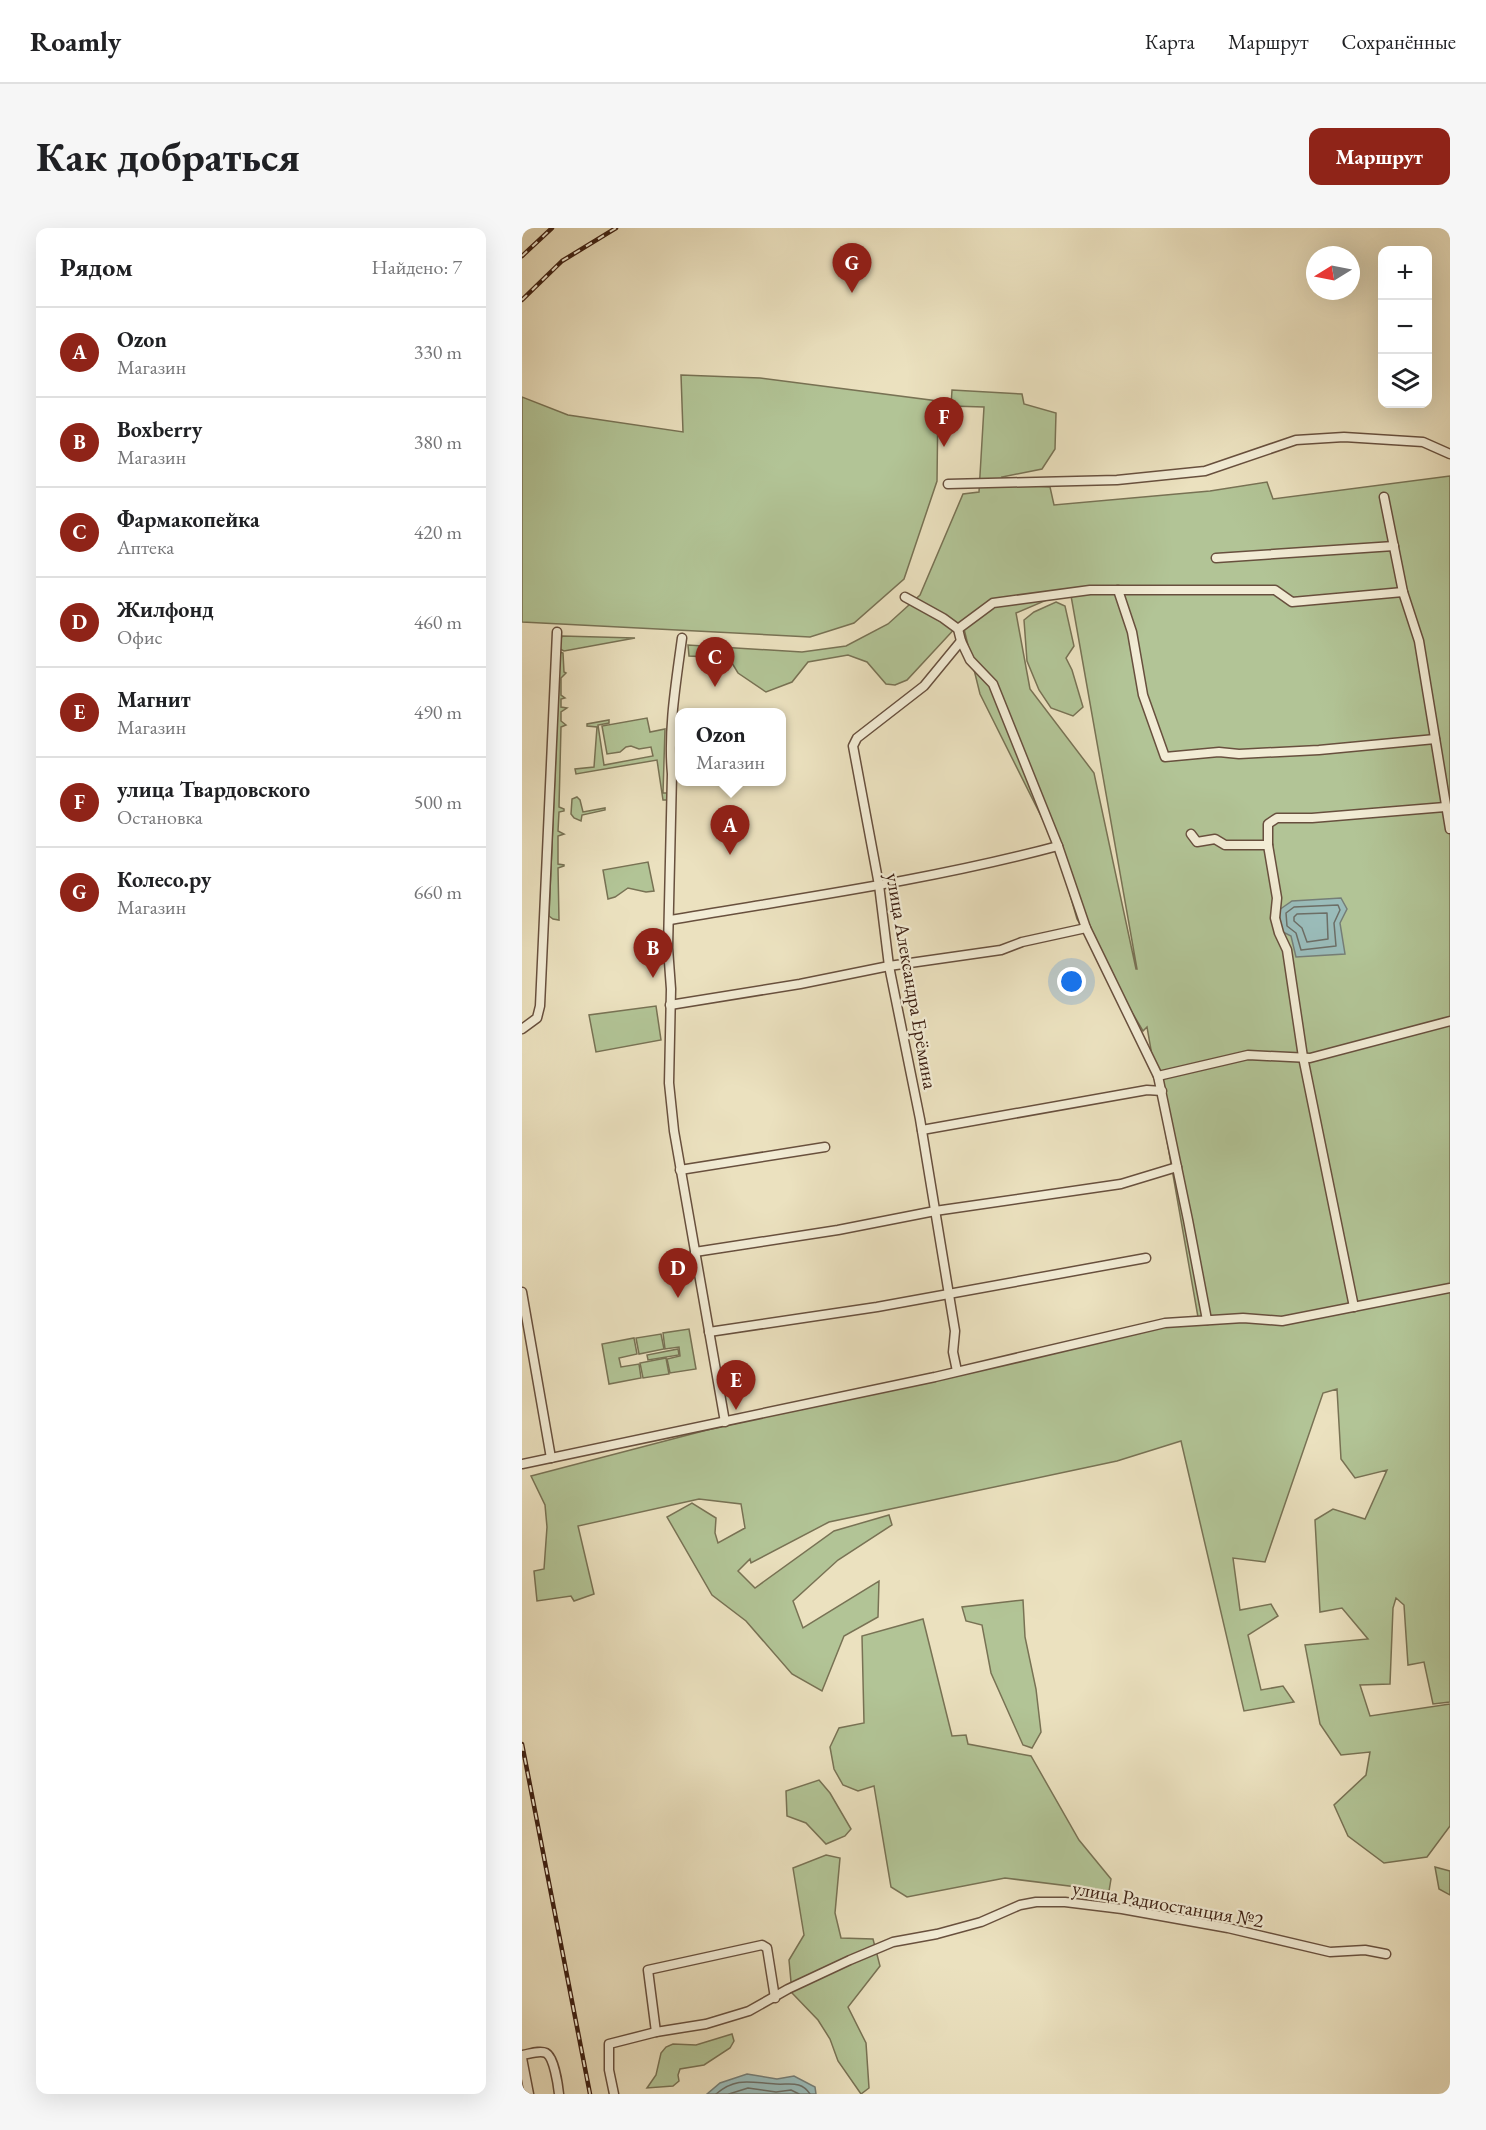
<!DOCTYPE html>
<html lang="ru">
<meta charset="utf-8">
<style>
:root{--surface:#fff;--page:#f6f6f6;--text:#202124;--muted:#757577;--line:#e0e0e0;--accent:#8f2418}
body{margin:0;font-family:"EB Garamond",serif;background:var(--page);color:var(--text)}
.controls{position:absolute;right:18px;top:18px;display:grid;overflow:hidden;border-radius:12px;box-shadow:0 6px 24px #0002}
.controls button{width:54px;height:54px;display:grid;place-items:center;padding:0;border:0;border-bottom:2px solid var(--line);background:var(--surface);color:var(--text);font:30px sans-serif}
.compass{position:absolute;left:784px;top:18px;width:54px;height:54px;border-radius:50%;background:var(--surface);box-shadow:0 6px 24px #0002;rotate:260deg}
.you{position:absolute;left:550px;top:754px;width:21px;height:21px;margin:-15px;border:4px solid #fff;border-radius:50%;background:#1a73e8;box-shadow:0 0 0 9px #1a73e833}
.badge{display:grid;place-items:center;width:39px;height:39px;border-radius:50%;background:var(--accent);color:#fff;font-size:20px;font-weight:700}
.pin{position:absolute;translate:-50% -50px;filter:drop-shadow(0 2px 3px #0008)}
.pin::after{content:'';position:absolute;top:32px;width:21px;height:18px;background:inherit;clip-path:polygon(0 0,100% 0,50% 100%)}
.popup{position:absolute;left:153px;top:480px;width:111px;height:78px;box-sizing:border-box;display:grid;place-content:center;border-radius:12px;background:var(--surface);filter:drop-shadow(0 2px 4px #0005);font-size:20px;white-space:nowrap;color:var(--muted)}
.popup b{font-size:22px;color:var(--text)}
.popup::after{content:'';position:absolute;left:50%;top:100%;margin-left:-12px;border:12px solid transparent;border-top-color:var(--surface)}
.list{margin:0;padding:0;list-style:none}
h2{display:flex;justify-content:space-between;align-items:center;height:78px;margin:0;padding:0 24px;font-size:26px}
h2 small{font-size:20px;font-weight:400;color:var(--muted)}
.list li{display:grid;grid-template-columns:39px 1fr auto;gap:18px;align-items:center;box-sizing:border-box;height:90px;padding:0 24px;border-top:2px solid var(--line)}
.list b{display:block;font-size:22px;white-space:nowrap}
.list p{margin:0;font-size:20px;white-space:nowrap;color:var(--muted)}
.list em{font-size:20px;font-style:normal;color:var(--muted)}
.icon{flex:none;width:33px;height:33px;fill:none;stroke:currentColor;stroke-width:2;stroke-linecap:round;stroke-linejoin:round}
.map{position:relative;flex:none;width:928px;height:1866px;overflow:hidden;border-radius:12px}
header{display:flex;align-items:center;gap:36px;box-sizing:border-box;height:84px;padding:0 30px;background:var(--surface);border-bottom:2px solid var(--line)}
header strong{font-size:28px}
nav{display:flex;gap:33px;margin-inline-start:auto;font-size:21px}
.intro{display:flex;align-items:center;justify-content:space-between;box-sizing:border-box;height:144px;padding:0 36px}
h1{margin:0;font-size:42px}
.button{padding:15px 27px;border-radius:12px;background:var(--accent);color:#fff;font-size:21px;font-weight:700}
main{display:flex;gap:36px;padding:0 36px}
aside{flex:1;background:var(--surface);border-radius:12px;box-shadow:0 6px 24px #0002}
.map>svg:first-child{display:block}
.green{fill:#b2c496;stroke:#787254;stroke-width:1.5;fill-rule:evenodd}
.water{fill:#9abcba;stroke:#757e77;stroke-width:1.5}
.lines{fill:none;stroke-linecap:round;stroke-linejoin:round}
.shore{stroke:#6c6e66;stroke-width:1.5}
.minor-casing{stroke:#68503e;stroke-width:11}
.minor{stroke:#f2ecd5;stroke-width:8}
.rail-casing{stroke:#3d2013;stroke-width:4.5}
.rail{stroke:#f2ecd5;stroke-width:2;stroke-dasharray:7;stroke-linecap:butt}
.labels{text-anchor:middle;stroke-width:4.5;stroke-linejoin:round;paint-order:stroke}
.street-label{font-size:20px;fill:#3d2013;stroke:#f2ecd5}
</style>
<header>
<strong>Roamly</strong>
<nav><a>Карта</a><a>Маршрут</a><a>Сохранённые</a></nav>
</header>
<div class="intro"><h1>Как добраться</h1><a class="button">Маршрут</a></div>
<main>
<aside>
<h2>Рядом<small>Найдено: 7</small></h2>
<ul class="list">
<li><span class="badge">A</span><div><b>Ozon</b><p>Магазин</p></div><em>330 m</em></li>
<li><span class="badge">B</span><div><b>Boxberry</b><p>Магазин</p></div><em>380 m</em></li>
<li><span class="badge">C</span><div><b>Фармакопейка</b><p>Аптека</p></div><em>420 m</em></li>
<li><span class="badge">D</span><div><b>Жилфонд</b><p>Офис</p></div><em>460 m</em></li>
<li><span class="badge">E</span><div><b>Магнит</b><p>Магазин</p></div><em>490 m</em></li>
<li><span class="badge">F</span><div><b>улица Твардовского</b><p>Остановка</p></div><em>500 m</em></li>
<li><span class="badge">G</span><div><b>Колесо.ру</b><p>Магазин</p></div><em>660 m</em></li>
</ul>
</aside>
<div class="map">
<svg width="928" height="1866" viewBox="0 0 928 1866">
<rect width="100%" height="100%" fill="#ebe1bf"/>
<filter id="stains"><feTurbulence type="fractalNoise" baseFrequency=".00333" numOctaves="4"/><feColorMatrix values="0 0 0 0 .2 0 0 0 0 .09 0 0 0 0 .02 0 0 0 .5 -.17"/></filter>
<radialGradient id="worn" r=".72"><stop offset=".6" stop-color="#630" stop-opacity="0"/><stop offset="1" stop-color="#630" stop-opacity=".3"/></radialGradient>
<g class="green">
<path d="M 159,147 L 238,150 L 416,173 L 415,253 L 382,351 L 332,395 L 288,409 L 0,394 L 0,169 L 46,187 L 161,204 Z"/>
<path d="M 430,162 L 500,166 L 502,176 L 534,185 L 533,221 L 520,241 L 480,249 L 484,256 L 528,259 L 532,277 L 688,263 L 745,254 L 751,271 L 928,248 L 928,1474 L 911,1476 L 902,1434 L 886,1437 L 882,1377 L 874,1370 L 871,1380 L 868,1456 L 838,1457 L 848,1488 L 928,1476 L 928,1598 L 905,1629 L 862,1635 L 826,1608 L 812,1577 L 844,1547 L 848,1524 L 819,1527 L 798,1496 L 783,1417 L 846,1411 L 820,1380 L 798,1384 L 793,1292 L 811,1281 L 843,1291 L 865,1242 L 833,1250 L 819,1231 L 815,1161 L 801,1165 L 743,1334 L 711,1330 L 718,1382 L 749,1376 L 756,1388 L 726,1407 L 739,1462 L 761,1458 L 772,1474 L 722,1483 L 659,1213 L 595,1233 L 307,1294 L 229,1335 L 228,1331 L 216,1343 L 233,1360 L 312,1303 L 367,1287 L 370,1297 L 316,1332 L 271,1373 L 281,1400 L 357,1353 L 356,1389 L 322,1408 L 300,1463 L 270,1446 L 224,1393 L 190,1367 L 145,1289 L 170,1275 L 194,1290 L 193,1305 L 196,1315 L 223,1300 L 219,1276 L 177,1271 L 56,1298 L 72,1366 L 52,1373 L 49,1368 L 15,1373 L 12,1343 L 22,1341 L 25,1299 L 23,1277 L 9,1248 L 185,1202 L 676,1089 L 625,799 L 621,803 L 555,691 L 534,618 L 458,466 L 442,401 L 437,396 L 385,452 L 373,457 L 364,456 L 345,434 L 326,427 L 286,434 L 270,454 L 244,464 L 216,445 L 207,430 L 167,428 L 166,417 L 280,424 L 324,418 L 366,396 L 398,367 L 441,266 L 457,264 L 462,179 L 429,178 ZM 548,362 L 615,741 L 614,741 L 572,545 L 508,461 L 494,385 Z"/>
<path d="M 534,374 L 543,378 L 552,418 L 544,430 L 550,442 L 561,479 L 551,488 L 529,480 L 517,462 L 505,433 L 502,392 L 512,384 Z"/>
<path d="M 40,408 L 113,410 L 42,423 L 36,420 Z"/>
<path d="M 38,424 L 41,425 L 42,444 L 44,445 L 39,450 L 39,467 L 43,470 L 39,471 L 39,479 L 45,480 L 39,484 L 39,493 L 44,497 L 39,499 L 37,579 L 42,581 L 42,583 L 37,584 L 36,603 L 42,606 L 36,608 L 36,636 L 42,637 L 42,638 L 36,640 L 37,692 L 31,691 L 27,688 Z"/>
<path d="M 125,490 L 128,504 L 143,501 L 141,565 L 147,565 L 146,572 L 141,572 L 135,532 L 54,546 L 53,541 L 72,539 L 75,499 L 65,498 L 65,496 L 87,492 L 87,495 L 76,497 L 82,537 L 131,528 L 129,519 L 117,521 L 109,518 L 104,519 L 98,524 L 85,526 L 80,498 Z"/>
<path d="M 55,569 L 58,572 L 61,584 L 83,580 L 83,582 L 60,587 L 59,593 L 52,590 L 49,586 L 50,571 Z"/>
<path d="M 126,634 L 132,663 L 124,664 L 106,660 L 93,669 L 86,671 L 81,642 Z"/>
<path d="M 134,778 L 139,812 L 74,824 L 67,787 Z"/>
<path d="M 167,1101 L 174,1141 L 148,1145 L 145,1131 L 158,1128 L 157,1119 L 143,1121 L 141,1105 Z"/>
<path d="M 139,1106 L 142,1121 L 117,1126 L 114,1110 Z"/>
<path d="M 112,1110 L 115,1126 L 97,1130 L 99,1139 L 117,1136 L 119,1150 L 87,1156 L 80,1116 Z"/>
<path d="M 156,1121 L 157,1127 L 126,1132 L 125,1127 Z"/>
<path d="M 144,1130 L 147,1146 L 121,1150 L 118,1135 Z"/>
<path d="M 501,1372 L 503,1409 L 514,1461 L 519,1504 L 510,1520 L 501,1517 L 469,1445 L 460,1397 L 444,1393 L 440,1379 Z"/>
<path d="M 401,1391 L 430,1508 L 444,1507 L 446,1516 L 509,1528 L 557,1612 L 589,1651 L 587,1663 L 483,1650 L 385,1669 L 369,1659 L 352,1558 L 336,1563 L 321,1557 L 312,1541 L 308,1519 L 317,1500 L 342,1495 L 340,1408 Z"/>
<path d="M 297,1552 L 308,1565 L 329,1601 L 323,1608 L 304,1616 L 284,1595 L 265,1588 L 264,1563 Z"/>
<path d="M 304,1627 L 318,1630 L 313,1685 L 319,1710 L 351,1711 L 358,1738 L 326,1779 L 344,1815 L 347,1860 L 339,1866 L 316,1833 L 308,1811 L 296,1792 L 270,1765 L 267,1732 L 282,1707 L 271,1640 Z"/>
<path d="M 913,1639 L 928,1643 L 928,1667 L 917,1661 Z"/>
<path d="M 210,1806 L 212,1813 L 208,1820 L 182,1837 L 158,1841 L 156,1847 L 157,1853 L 151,1858 L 125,1860 L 134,1847 L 139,1825 L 144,1819 L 151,1816 L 174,1817 Z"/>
</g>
<g class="water">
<path d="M 819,670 L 825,681 L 818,695 L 823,726 L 774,729 L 769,708 L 759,703 L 757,682 L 770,673 Z"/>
<path d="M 225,1846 L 255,1851 L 272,1848 L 293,1859 L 294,1866 L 185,1866 L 198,1855 Z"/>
</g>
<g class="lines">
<g class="shore">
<path d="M 816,677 L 818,682 L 812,695 L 814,718 L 779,722 L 774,705 L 765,698 L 764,685 L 772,679 Z"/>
<path d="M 805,685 L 806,711 L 785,714 L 780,700 L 772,693 L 772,689 L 775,686 Z"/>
<path d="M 194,1866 C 215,1848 230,1855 254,1856 C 267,1857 279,1852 288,1866"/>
<path d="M 207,1866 L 226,1860 L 254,1864 L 269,1862 L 277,1866"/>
</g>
<g class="minor-casing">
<g id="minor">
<path d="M 426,256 L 595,252 L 683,243 L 774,212 L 822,209 L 901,214 L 928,226"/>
<path d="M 862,269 L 881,364 L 897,413 L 928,601"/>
<path d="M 694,330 L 872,318"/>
<path d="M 596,362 L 610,404 L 621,467 L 643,529 L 697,524 L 717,526 L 797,522 L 913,511"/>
<path d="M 383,369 L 421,390 L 436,401 L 439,413 L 448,432 L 471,456 L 536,618 L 564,700 L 636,848 L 666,992 L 685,1092"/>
<path d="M 436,401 L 471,375 L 568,362 L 753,362 L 770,374 L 881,364"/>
<path d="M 160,410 C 154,455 146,501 150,546 L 146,720 L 149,761 L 147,855 L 152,903 L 203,1194"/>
<path d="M 669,606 L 675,614 L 693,611 L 703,617 L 746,617 L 746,596 L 755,590 L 790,590 L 923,579"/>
<path d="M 746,617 L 755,670 L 753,690 L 757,705 L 765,722 L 781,829 L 832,1079"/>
<path d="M 148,692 C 278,670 409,652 536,618"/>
<path d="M 148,777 L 278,756 L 367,738 L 479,722 L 500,714 L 564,700"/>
<path d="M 0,801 L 15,790 L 18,778 L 35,404"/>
<path d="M 636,848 L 726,827 L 788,830 L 928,793"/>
<path d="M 400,902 L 625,862 L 640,863"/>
<path d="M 158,942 L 303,919"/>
<path d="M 173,1024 L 316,1002 L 413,983 L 599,956 L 655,939"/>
<path d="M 0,1064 L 29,1230"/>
<path d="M 187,1104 L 355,1079 L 624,1030"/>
<path d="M 435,1143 L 431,1124 L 433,1103 L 398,891 L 367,738 L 357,657 L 331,518 L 335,510 L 402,458 L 439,413"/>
<path d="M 0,1236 L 413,1149 L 643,1095 L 721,1090 L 760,1093 L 928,1060"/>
<path d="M 134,1804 L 126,1742 L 240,1717 L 245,1720 L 253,1770"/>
<path d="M 0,1827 C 7,1826 18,1822 24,1825 C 32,1829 36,1857 37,1866"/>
<path d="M 0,1830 L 7,1866"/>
<path d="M 92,1866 L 87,1842 L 87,1816 L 134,1804 L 184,1796 L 227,1783 L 266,1761 L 328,1732 L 371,1714 L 415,1706 L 459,1694 L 498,1677 L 514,1674 L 543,1674 L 600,1681 L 706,1700 L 808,1724 L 843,1722 L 864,1726"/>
</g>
</g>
<use href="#minor" class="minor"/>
<g class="rail-casing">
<g id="rail">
<path d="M 0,28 L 30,0"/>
<path d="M 0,72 L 40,33 L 94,0"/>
<path d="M 0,1516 L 68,1866"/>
</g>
</g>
<use href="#rail" class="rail"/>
</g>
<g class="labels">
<g class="street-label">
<text transform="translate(390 753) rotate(80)" y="7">улица Александра Ерёмина</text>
<text transform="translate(646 1676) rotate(10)" y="7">улица Радиостанция №2</text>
</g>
</g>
<rect width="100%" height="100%" filter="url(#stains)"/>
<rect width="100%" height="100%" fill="url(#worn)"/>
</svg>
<div class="controls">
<button>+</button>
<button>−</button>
<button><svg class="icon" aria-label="layers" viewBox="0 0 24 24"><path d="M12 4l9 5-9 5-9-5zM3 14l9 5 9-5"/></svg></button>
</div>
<svg class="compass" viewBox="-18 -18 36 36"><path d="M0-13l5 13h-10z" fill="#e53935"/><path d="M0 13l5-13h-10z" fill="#757577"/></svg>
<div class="you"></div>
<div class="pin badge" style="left:208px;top:627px">A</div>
<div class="popup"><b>Ozon</b>Магазин</div>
<div class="pin badge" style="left:131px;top:750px">B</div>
<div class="pin badge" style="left:193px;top:459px">C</div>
<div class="pin badge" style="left:156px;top:1070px">D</div>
<div class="pin badge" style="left:214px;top:1182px">E</div>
<div class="pin badge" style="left:422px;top:219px">F</div>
<div class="pin badge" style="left:330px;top:65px">G</div>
</div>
</main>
